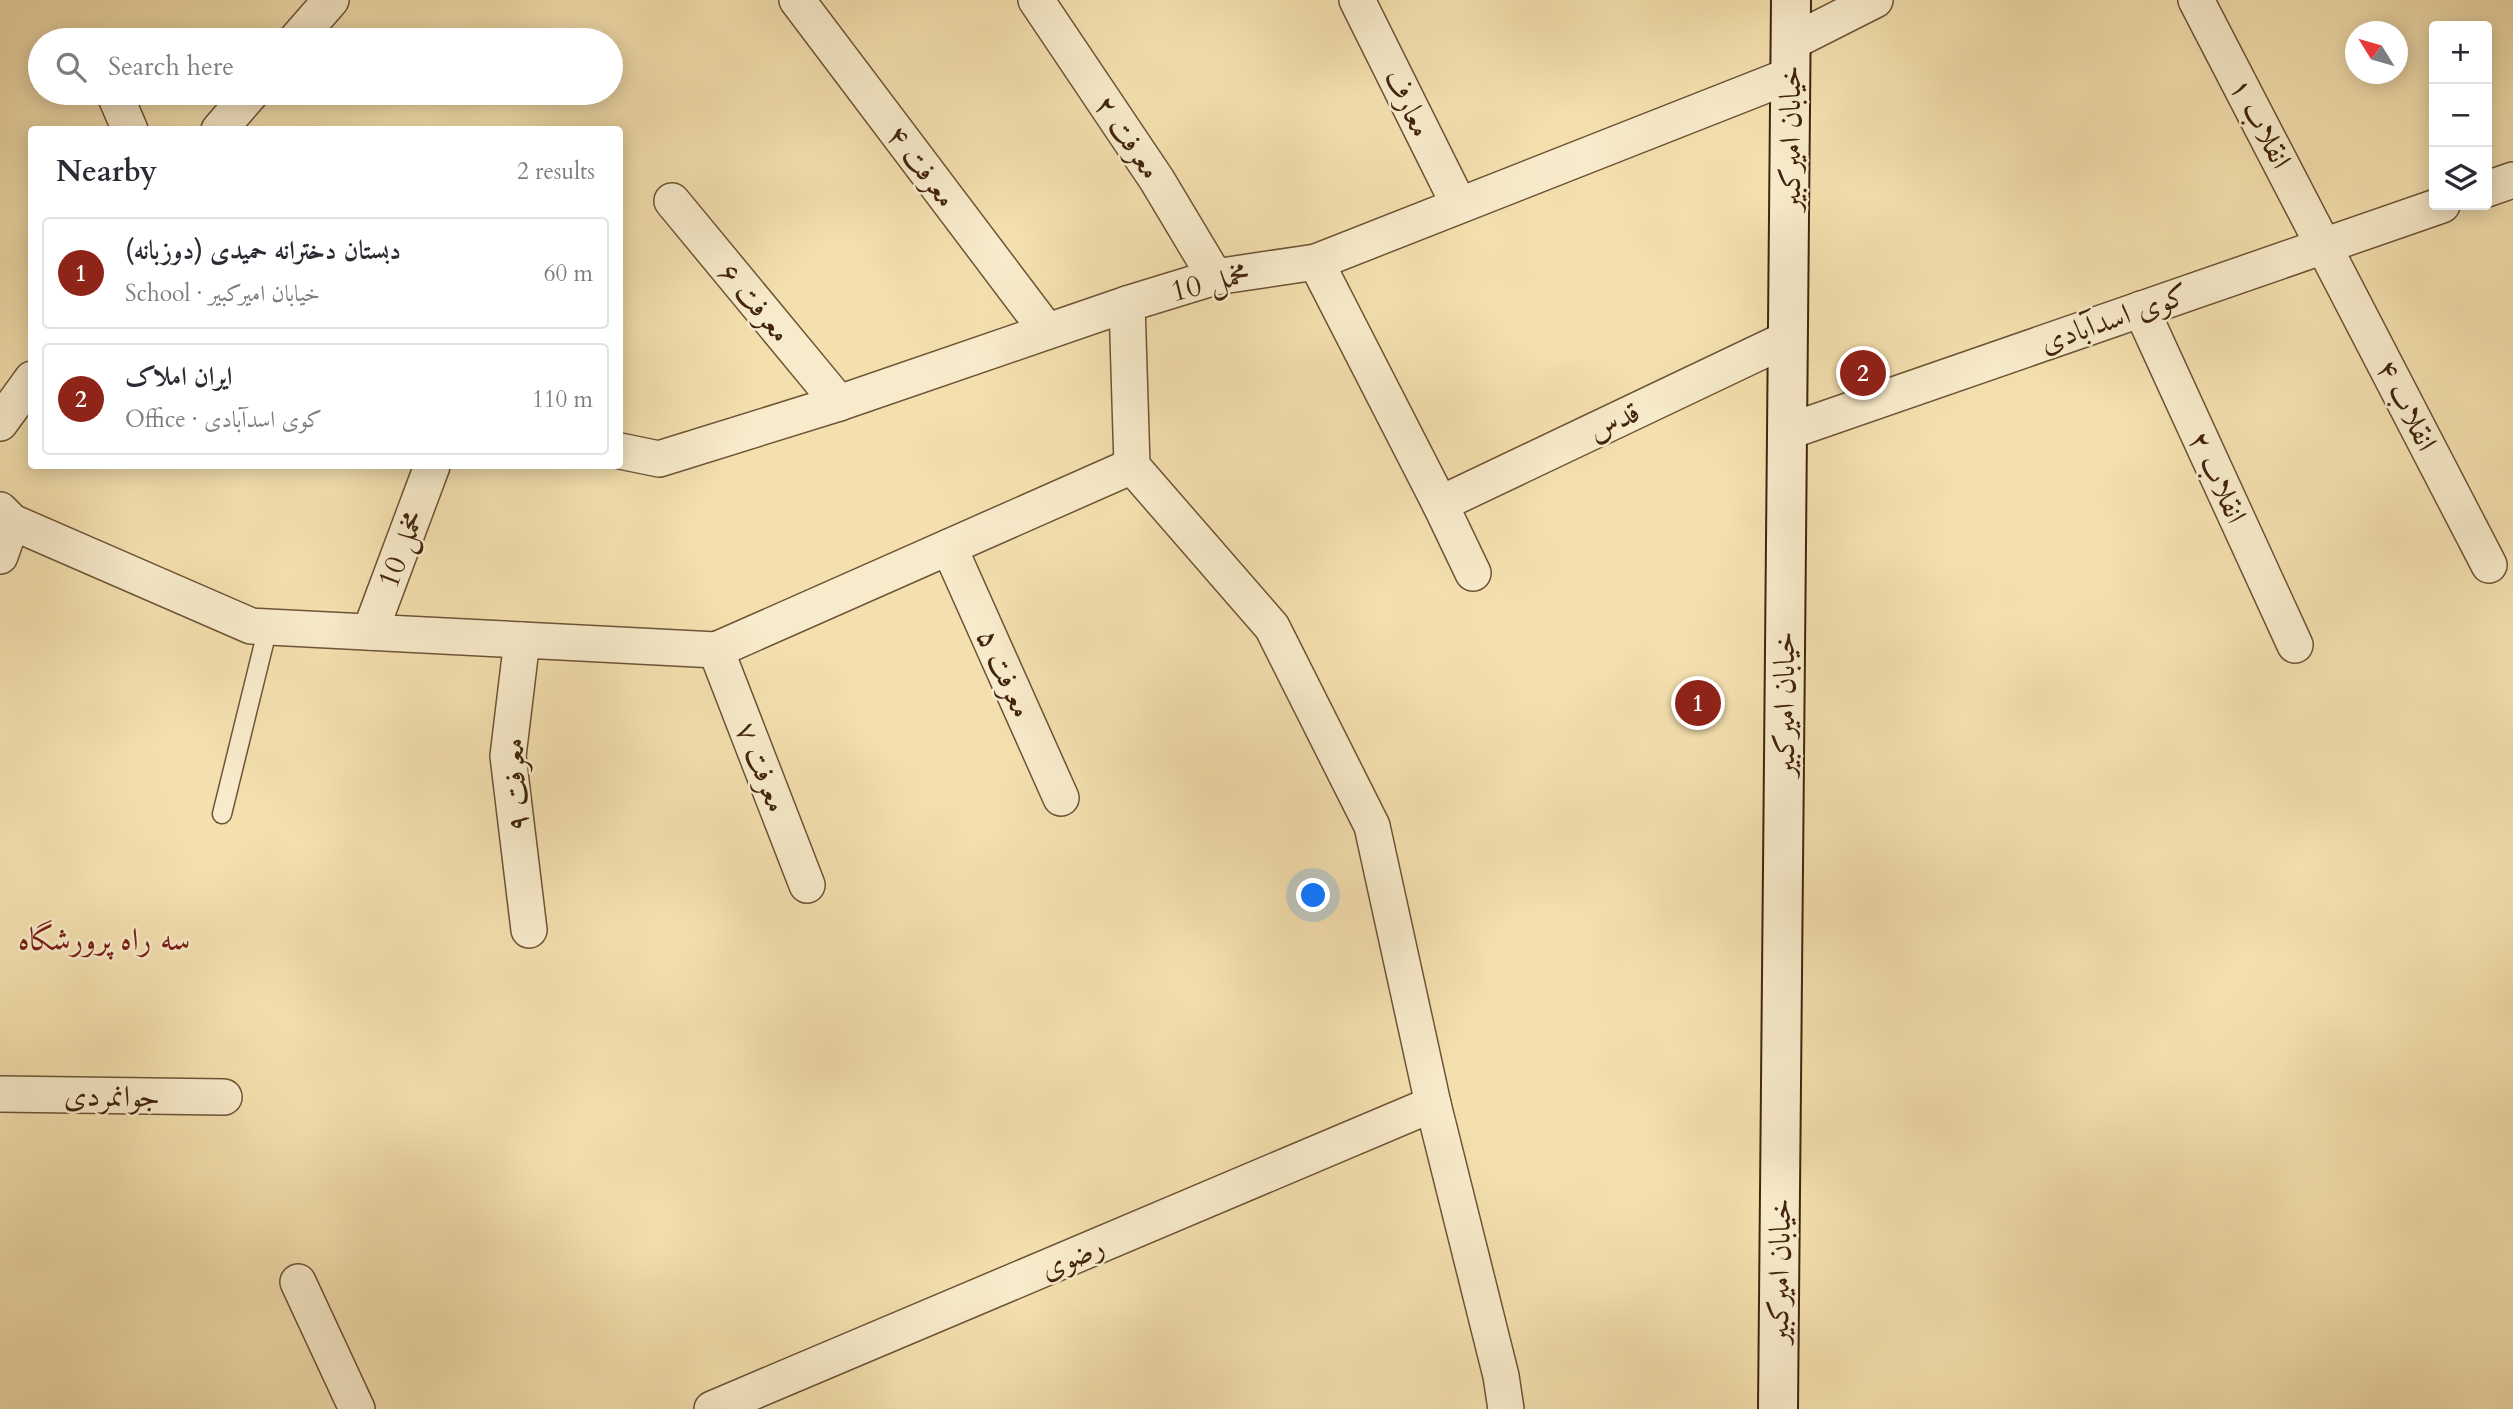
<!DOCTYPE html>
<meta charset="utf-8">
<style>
:root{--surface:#fff;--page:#f7f7f7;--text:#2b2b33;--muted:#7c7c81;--line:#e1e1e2;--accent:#8f2418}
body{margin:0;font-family:Cardo,Amiri,serif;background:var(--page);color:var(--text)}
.controls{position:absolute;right:21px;top:21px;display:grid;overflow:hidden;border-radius:7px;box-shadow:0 4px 18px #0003}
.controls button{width:63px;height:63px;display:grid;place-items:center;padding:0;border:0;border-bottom:2px solid var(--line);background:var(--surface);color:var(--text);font:35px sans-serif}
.compass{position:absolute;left:2345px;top:21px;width:63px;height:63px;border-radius:50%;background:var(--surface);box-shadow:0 4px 18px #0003;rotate:307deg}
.you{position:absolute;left:1314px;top:896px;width:24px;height:24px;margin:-18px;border:5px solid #fff;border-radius:50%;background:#1a73e8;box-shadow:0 0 0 10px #1a73e833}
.badge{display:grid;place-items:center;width:46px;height:46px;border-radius:50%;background:var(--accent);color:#fff;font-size:23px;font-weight:700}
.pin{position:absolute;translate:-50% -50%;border:4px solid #fff;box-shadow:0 2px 7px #0006}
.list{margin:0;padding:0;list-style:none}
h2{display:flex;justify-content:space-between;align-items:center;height:91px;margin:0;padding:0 28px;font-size:30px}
h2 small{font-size:23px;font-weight:400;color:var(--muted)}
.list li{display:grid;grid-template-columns:46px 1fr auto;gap:21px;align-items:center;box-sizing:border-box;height:112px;margin:0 14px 14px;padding:0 14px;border:2px solid var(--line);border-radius:7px}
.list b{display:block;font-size:26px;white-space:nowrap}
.list p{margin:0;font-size:23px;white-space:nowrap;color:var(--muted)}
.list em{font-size:23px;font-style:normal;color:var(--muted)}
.icon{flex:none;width:38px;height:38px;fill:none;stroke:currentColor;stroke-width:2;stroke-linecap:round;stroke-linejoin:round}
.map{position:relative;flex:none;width:2513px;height:1409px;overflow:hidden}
.search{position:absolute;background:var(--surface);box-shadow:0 4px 18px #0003;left:28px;top:28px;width:595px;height:77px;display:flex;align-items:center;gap:18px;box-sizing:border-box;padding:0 24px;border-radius:38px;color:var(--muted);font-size:26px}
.panel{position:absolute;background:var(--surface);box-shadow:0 4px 18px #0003;left:28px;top:126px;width:595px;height:343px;border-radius:7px}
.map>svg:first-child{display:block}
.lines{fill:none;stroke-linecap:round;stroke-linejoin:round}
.service-casing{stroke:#6e5336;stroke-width:21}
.minor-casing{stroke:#6e5336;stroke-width:38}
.secondary-casing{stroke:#42240d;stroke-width:42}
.service{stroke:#f8ebcb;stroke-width:18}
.minor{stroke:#f8ebcb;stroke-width:35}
.secondary{stroke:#f8ebcb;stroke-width:38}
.labels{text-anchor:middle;stroke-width:5;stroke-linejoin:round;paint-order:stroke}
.street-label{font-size:30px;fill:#42240d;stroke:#f8ebcb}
.neighbourhood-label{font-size:32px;fill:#7a1f14;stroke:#f8ebcb}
</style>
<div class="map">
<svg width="2513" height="1409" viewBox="0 0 2513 1409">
<rect width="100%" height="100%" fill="#f4e0af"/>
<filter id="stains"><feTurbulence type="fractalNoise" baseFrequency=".00286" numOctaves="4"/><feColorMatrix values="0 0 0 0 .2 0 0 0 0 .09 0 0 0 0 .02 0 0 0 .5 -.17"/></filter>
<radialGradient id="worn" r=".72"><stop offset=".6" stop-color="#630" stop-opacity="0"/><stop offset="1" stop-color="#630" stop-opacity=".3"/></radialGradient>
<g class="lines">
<g class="service-casing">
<path id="service" d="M 222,814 L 268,627"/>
</g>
<g class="minor-casing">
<g id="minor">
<path d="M 797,0 L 1047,331"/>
<path d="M 1036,0 L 1157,180 L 1215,277"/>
<path d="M 1357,0 L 1459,205"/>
<path d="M 2196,0 L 2489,565"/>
<path d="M 296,40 L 331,0"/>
<path d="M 1790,43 L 1875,0"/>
<path d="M 114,93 L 130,130"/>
<path d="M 219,130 L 251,93"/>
<path d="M 2487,189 L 2513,180"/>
<path d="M 672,201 L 839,403"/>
<path d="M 1316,262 L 1440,504 L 1473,573"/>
<path d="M 1127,304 L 1132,466 L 1272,627 L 1372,826 L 1433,1104 L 1501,1376 L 1506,1409"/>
<path d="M 2141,309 L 2295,645"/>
<path d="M 0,423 L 32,379"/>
<path d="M 1787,432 L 2442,205"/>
<path d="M 620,451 L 659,459 L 839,403 L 1127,304 L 1215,277 L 1316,262 L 1791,75"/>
<path d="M 1440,504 L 1787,339"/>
<path d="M 0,510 L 12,522 L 251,626 L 716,650 L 1132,466"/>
<path d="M 949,547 L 1061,798"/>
<path d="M 0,556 L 12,522"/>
<path d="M 370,632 L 432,466"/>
<path d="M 522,640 L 508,756 L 529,930"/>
<path d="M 716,650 L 807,885"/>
<path d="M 0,1094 L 224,1097"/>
<path d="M 298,1282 L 357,1409"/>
<path d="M 712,1409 L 1433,1104"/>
</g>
</g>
<g class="secondary-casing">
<path id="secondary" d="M 1778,1409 L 1791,0"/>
</g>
<use href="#service" class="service"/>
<use href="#minor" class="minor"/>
<use href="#secondary" class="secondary"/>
</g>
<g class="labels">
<g class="street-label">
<text transform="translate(1408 103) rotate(64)" y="10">معارف</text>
<text transform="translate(2261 123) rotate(62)" y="10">انقلاب ۱</text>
<text transform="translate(1128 137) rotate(56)" y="10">معرفت ۲</text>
<text transform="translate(1790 138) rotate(-90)" y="10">خیابان امیرکبیر</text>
<text transform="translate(922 166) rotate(53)" y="10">معرفت ۴</text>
<text transform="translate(1210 282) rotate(-14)" y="10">مخمل 10</text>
<text transform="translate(755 302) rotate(50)" y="10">معرفت ۶</text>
<text transform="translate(2114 318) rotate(-19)" y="10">کوی اسدآبادی</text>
<text transform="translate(2407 405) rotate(63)" y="10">انقلاب ۴</text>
<text transform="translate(1614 421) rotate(-25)" y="10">قدس</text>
<text transform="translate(2218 477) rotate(65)" y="10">انقلاب ۲</text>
<text transform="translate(401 549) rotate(-69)" y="10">مخمل 10</text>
<text transform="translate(1005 673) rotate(66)" y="10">معرفت ۵</text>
<text transform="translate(1784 704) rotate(-90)" y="10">خیابان امیرکبیر</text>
<text transform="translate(762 767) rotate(69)" y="10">معرفت ۷</text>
<text transform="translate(515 785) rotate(-93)" y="10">معرفت ۹</text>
<text transform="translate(112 1096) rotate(1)" y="10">جوانمردی</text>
<text transform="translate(1072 1257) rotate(-23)" y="10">رضوی</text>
<text transform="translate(1779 1271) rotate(-89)" y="10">خیابان امیرکبیر</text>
</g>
<g class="neighbourhood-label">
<text x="104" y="950">سه راه پرورشگاه</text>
</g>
</g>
<rect width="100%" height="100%" filter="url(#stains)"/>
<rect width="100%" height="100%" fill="url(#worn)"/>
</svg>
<div class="controls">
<button>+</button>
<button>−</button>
<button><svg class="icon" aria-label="layers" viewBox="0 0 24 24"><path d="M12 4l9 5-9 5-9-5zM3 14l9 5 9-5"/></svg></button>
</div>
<svg class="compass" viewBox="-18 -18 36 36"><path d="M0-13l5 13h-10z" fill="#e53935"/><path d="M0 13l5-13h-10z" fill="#7c7c81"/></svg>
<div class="you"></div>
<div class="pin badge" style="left:1698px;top:703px">1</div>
<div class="pin badge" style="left:1863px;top:373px">2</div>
<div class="search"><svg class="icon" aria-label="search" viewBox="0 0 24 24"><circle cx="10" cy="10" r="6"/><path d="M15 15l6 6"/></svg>Search here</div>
<section class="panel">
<h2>Nearby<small>2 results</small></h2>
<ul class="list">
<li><span class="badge">1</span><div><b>دبستان دخترانه حمیدی (دوزبانه)</b><p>School · خیابان امیرکبیر</p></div><em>60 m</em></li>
<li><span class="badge">2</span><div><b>ایران املاک</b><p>Office · کوی اسدآبادی</p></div><em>110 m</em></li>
</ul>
</section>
</div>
